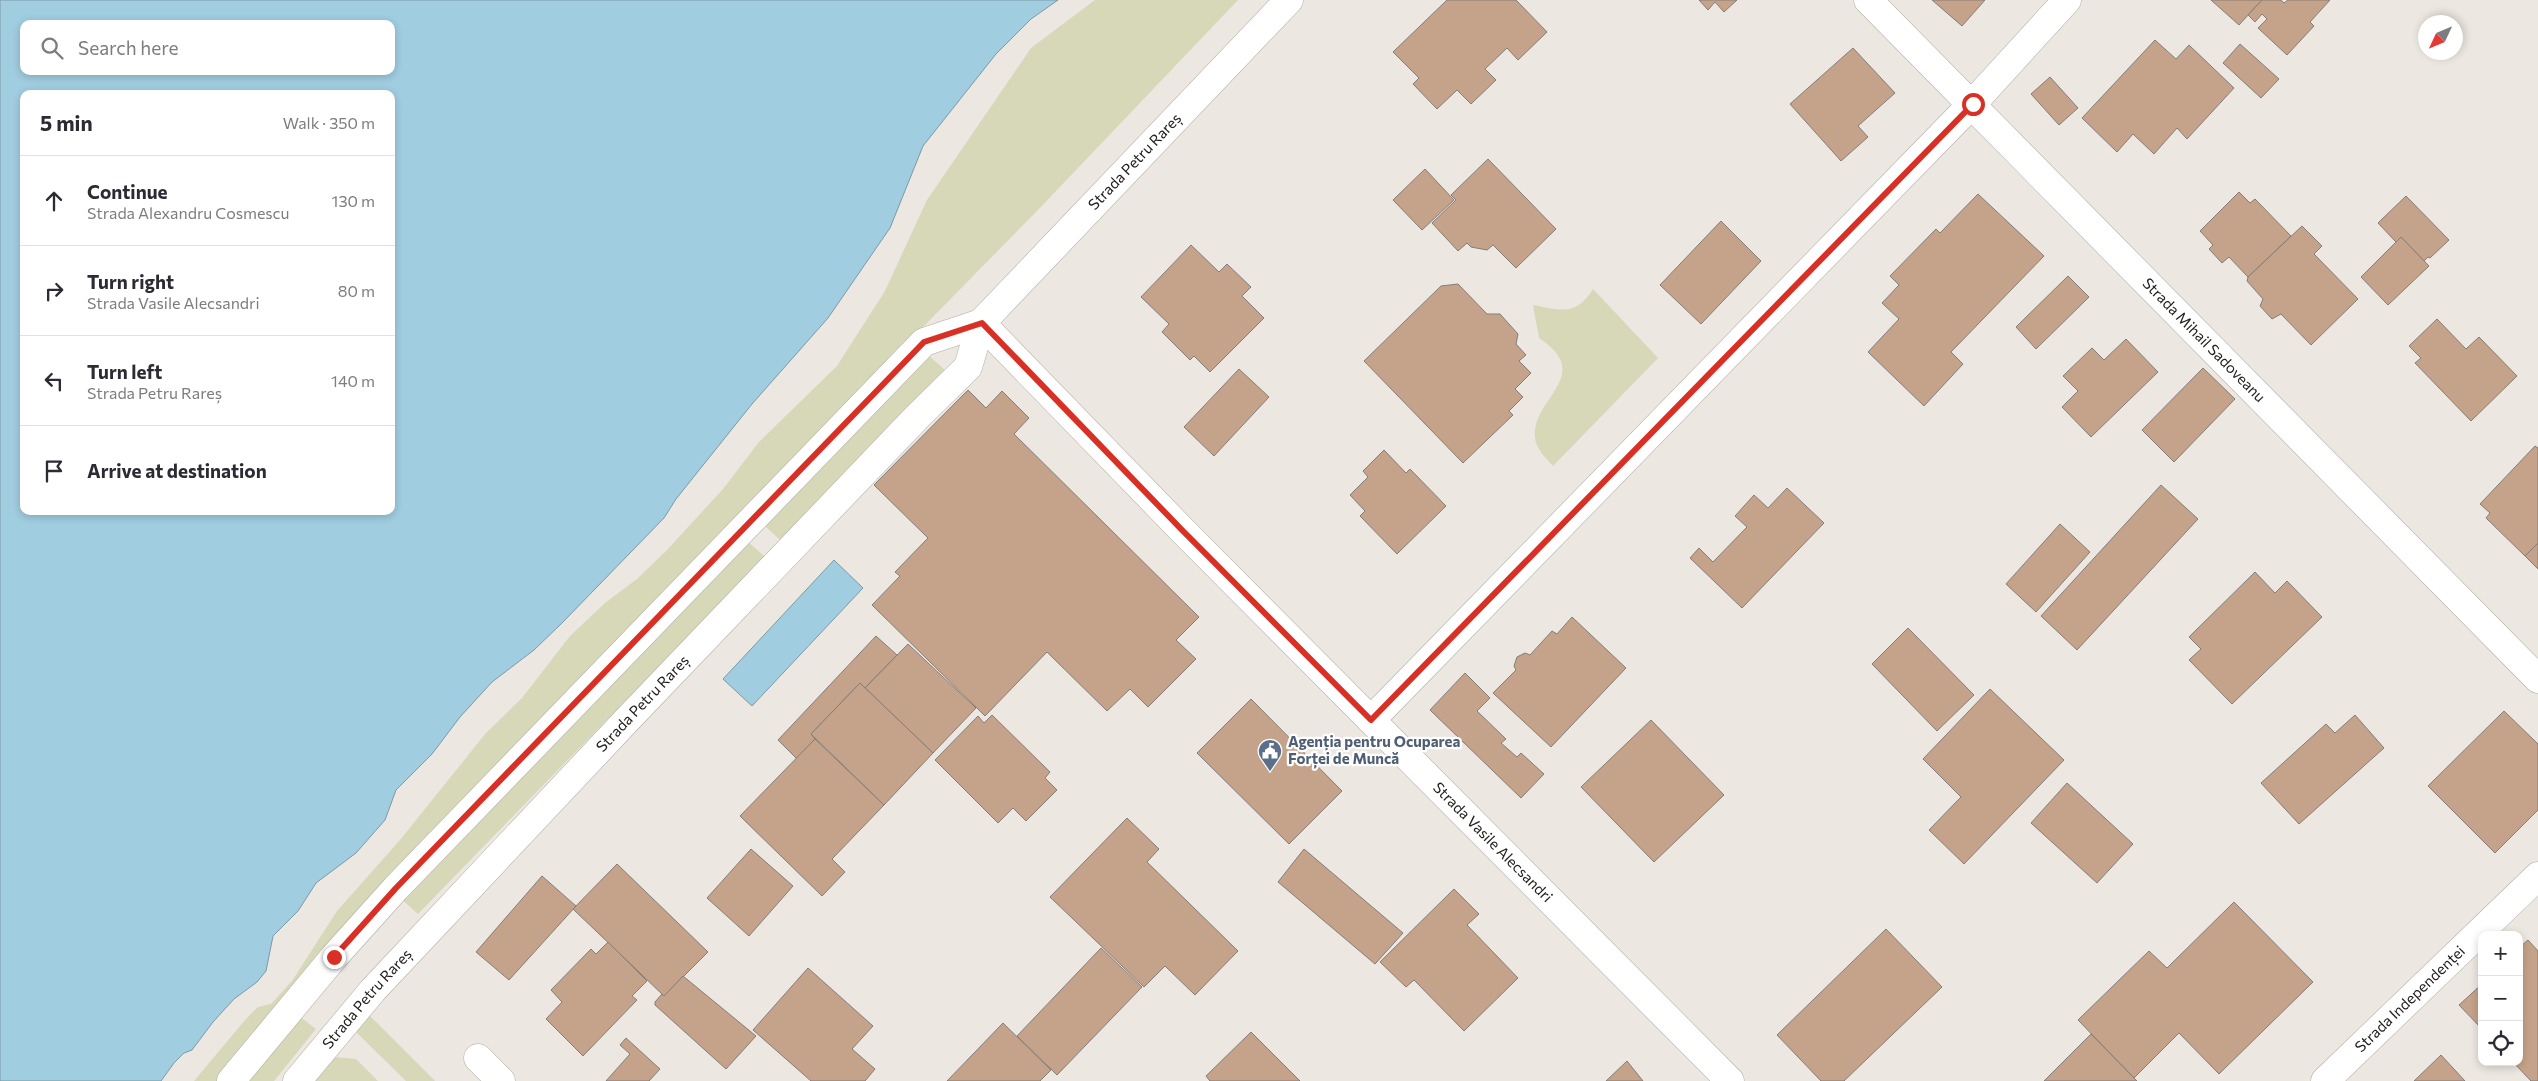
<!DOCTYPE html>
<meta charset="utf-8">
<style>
:root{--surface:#fff;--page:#f7f7f7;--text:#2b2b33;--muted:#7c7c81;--line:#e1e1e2}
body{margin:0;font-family:Commissioner,sans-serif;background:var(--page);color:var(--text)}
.controls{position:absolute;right:15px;bottom:15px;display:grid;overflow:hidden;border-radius:10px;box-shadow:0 2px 8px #0003}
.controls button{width:45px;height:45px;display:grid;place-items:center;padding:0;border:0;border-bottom:1px solid var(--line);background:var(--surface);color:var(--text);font:25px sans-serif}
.compass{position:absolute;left:2418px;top:15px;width:45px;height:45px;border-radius:50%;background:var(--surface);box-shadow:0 2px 8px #0003;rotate:226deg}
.stop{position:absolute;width:15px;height:15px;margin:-11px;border:4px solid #d93025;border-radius:50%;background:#fff}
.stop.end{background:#d93025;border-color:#fff;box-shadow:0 1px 5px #0008}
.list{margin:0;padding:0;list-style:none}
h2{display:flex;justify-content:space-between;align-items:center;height:65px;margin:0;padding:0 20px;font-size:21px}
h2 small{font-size:16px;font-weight:400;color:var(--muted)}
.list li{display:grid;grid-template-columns:32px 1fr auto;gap:15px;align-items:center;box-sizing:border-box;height:90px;padding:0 20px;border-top:1px solid var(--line)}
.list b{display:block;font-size:19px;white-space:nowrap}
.list p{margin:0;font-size:16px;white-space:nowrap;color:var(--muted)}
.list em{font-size:16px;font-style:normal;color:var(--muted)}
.icon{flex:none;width:28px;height:28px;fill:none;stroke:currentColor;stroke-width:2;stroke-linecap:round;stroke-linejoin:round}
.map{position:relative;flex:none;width:2538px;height:1081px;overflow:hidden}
.search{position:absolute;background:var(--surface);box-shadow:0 2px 8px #0003;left:20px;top:20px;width:375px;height:55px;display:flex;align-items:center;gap:12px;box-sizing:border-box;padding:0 18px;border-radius:10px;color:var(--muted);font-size:19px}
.panel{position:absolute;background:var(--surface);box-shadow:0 2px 8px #0003;left:20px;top:90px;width:375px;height:425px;border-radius:10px}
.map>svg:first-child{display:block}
.green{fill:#d6d8b7}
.water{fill:#a1cde0;stroke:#7b99a6;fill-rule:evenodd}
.building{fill:#c5a38a;stroke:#847d78}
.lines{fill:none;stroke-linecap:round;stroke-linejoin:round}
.street-casing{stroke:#b0aba4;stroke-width:29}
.secondary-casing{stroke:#b0aba4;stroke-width:29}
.street{stroke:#fff;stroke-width:28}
.secondary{stroke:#fff;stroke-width:28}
.route{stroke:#d93025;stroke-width:6}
.labels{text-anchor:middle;stroke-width:4.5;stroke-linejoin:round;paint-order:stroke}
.street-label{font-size:15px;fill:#23211f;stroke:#fff}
.service-label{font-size:15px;font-weight:bold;fill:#4e5e75;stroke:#fff;text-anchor:start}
</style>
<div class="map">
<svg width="2538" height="1081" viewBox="0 0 2538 1081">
<rect width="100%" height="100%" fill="#ece7e0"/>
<g class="green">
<path d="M 1095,0 L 1238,0 L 1036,212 L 749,504 L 218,1081 L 194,1081 L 245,1020 L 258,1007 L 271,1004 L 292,981 L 337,911 L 400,840 L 486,733 L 522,698 L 570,636 L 605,603 L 637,579 L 668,549 L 723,489 L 759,442 L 837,366 L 885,291 L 927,200 L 1031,48 Z"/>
<path d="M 1593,289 L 1658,358 L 1553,466 C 1546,458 1536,449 1535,438 C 1531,398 1596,376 1539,338 L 1533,305 C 1560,310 1576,317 1593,289 Z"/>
<path d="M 925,352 L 946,371 L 780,540 L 761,522 Z"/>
<path d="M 745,539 L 765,557 L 418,914 L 399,897 Z"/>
<path d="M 367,1013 L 435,1081 L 406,1081 L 353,1029 Z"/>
<path d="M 299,1016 L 316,1029 L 274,1081 L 247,1081 Z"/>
<path d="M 332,1057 L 356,1059 L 378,1081 L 312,1081 Z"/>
</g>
<g class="water">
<path d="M 0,0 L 1058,0 L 1031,19 L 996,54 L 923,146 L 890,228 L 828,318 L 752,404 L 676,499 L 664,518 L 562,623 L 534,650 L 492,682 L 460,717 L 432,754 L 396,790 L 385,820 L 356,853 L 316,883 L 298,911 L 273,936 L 266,971 L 257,982 L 234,999 L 213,1022 L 192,1050 L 184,1053 L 174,1063 L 161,1081 L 0,1081 ZM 24,24 L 391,24 L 391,71 L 24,71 ZM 24,94 L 391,94 L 391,511 L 24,511 Z"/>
<path d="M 834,560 L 863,588 L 752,706 L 723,679 Z"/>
</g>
<g class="building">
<path d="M 1447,0 L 1516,0 L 1547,32 L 1518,60 L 1507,48 L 1485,69 L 1496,80 L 1471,104 L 1457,90 L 1437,109 L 1413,84 L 1419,78 L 1393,52 Z"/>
<path d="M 1699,0 L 1737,0 L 1724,12 L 1715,2 L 1708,10 Z"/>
<path d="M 1932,0 L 1985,0 L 1962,26 Z"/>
<path d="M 2211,0 L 2262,0 L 2239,25 Z"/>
<path d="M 2262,0 L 2281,0 L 2284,3 L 2288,0 L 2330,0 L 2310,22 L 2314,26 L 2287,55 L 2258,28 L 2267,19 L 2262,14 L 2255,22 L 2248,15 Z"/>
<path d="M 2155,40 L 2176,59 L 2189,45 L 2234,88 L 2187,139 L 2177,128 L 2154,154 L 2133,134 L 2117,152 L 2082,118 Z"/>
<path d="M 2240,44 L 2279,79 L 2261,98 L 2223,63 Z"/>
<path d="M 1853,48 L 1895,93 L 1858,126 L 1868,137 L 1841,161 L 1790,104 Z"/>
<path d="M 2050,77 L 2078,108 L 2059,125 L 2031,94 Z"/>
<path d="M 1488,159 L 1556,229 L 1516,268 L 1493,245 L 1487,250 L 1471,247 L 1467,243 L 1458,251 L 1432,223 L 1456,200 L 1451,195 Z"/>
<path d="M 1425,169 L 1454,200 L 1422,230 L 1393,200 Z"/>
<path d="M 2239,192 L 2250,203 L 2255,199 L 2291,236 L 2248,277 L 2229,257 L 2222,263 L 2209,249 L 2213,245 L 2200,231 Z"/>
<path d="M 1978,194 L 2044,256 L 1951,352 L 1963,364 L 1924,406 L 1868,352 L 1899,319 L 1882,303 L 1899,285 L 1890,276 L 1936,229 L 1940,233 Z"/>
<path d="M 2406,196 L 2449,240 L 2430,258 L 2428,257 L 2424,261 L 2401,237 L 2396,242 L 2378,223 Z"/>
<path d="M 1721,221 L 1761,261 L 1701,324 L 1660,285 Z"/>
<path d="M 2302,226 L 2322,246 L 2314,254 L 2358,299 L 2311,345 L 2281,314 L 2272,319 L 2260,306 L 2263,299 L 2247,281 L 2248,277 Z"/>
<path d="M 2401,237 L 2429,266 L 2388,305 L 2361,277 Z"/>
<path d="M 1191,245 L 1219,272 L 1227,264 L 1251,287 L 1242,296 L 1264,318 L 1210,372 L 1194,356 L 1190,360 L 1162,332 L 1169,324 L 1141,297 Z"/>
<path d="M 2068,276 L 2089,297 L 2036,349 L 2016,327 Z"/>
<path d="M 1458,284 L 1487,314 L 1500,314 L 1518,334 L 1516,344 L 1526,355 L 1519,361 L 1531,373 L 1515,389 L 1523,397 L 1509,411 L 1513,415 L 1463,463 L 1364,361 L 1441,286 Z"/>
<path d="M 2437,319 L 2466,349 L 2479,337 L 2517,376 L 2471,421 L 2415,363 L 2421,358 L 2409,346 Z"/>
<path d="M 2126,339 L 2158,372 L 2091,437 L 2062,407 L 2078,391 L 2063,376 L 2092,348 L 2104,360 Z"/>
<path d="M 2203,368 L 2235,399 L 2174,462 L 2142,430 Z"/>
<path d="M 1239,369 L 1269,397 L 1214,456 L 1184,427 Z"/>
<path d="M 968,390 L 986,408 L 1002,391 L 1029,418 L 1014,434 L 1199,617 L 1176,640 L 1196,659 L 1148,707 L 1130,689 L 1107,711 L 1047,652 L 985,716 L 872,605 L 900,576 L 895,572 L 928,538 L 874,485 Z"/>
<path d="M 2535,446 L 2538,448 L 2538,543 L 2525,556 L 2486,518 L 2490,513 L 2480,504 Z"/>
<path d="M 1384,450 L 1406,473 L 1410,469 L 1446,506 L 1397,554 L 1360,516 L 1365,511 L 1350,495 L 1368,477 L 1363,471 Z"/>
<path d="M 2161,485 L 2198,519 L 2077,650 L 2041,616 Z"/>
<path d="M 1787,488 L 1824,523 L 1742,608 L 1690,558 L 1699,548 L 1713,562 L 1747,527 L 1735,516 L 1754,495 L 1768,508 Z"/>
<path d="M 2060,524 L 2090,552 L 2036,612 L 2006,584 Z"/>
<path d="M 2538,543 L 2538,569 L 2525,556 Z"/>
<path d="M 2255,572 L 2275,593 L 2287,581 L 2322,617 L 2232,704 L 2189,660 L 2201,649 L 2189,637 Z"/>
<path d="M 1572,617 L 1626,668 L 1551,747 L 1493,693 L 1516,670 L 1514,666 L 1517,657 L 1525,653 L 1530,655 L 1552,631 L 1557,634 Z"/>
<path d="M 1908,628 L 1974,695 L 1937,731 L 1872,664 Z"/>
<path d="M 876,636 L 897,655 L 865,688 L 860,683 L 811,734 L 815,739 L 797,759 L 778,740 Z"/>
<path d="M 908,644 L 976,708 L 933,753 L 865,688 Z"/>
<path d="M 1465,673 L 1490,698 L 1477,711 L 1506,739 L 1501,743 L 1517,757 L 1521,753 L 1544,774 L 1521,798 L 1430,710 Z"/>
<path d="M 860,683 L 933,753 L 884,805 L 811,734 Z"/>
<path d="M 1990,689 L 2064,760 L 1964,864 L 1929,830 L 1961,797 L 1923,759 Z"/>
<path d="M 1251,699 L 1342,791 L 1289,844 L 1197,753 Z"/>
<path d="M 2504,711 L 2538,744 L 2538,810 L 2495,853 L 2428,786 Z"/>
<path d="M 992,715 L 1050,772 L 1045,778 L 1057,790 L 1026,821 L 1013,808 L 998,823 L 935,760 L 978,716 L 984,723 Z"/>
<path d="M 2355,715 L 2384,748 L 2299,824 L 2261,783 L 2326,724 L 2335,733 Z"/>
<path d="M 1651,720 L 1724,795 L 1654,862 L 1581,787 Z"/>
<path d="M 815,739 L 884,805 L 832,859 L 845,872 L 822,896 L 740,816 Z"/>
<path d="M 2067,783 L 2133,844 L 2097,883 L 2031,823 Z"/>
<path d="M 1127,818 L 1159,849 L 1147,862 L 1238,951 L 1195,995 L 1165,966 L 1144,987 L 1050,897 Z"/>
<path d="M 751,849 L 793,886 L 749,936 L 707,898 Z"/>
<path d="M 1304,849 L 1403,933 L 1375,964 L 1278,882 Z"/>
<path d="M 617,864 L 708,952 L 664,996 L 573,909 Z"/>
<path d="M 542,876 L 576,906 L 509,980 L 476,952 Z"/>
<path d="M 1454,889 L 1479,914 L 1467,925 L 1518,978 L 1464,1031 L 1414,980 L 1406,987 L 1380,962 Z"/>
<path d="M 2234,902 L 2313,982 L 2219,1074 L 2179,1033 L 2134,1078 L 2078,1020 L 2149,951 L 2167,968 Z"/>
<path d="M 1886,929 L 1942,987 L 1844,1081 L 1821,1081 L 1777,1035 Z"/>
<path d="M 2528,940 L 2538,951 L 2538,1081 L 2531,1081 L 2513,1062 L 2519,1062 L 2519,948 Z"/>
<path d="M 608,942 L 647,981 L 632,996 L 637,1000 L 583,1056 L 546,1019 L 562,1002 L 551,990 L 591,949 L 596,954 Z"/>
<path d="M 1101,948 L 1142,987 L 1057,1075 L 1017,1036 Z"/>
<path d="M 808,968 L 873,1026 L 852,1049 L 875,1069 L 865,1081 L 811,1081 L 753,1030 Z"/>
<path d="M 683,976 L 756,1036 L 726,1069 L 655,1005 L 655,1002 L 662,994 L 664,996 Z"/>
<path d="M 2482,984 L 2482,1029 L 2459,1005 Z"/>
<path d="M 1003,1023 L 1051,1070 L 1040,1081 L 947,1081 Z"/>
<path d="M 1251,1032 L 1300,1081 L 1210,1081 L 1206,1076 Z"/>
<path d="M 2091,1034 L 2137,1081 L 2044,1081 Z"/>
<path d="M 626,1038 L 660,1069 L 649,1081 L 606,1081 L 630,1054 L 620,1045 Z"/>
<path d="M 2441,1055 L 2465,1081 L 2414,1081 Z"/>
<path d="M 1627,1061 L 1643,1081 L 1606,1081 Z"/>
</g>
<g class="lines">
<g class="street-casing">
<g id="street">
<path id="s1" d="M 1868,0 L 2538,679"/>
<path id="s2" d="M 981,323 L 1182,530 L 1730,1081"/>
<path d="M 1371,720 L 1973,103 L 2067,0"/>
<path d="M 478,1058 L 501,1081"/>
<path d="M 231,1081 L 334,957 L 396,888 L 924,342 L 981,323"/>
<path id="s3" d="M 297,1081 L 373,990 L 625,722 L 917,417 L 968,367 L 981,323 L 1289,0"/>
</g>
</g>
<g class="secondary-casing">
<g id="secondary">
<path id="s4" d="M 2325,1081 L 2538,876"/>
</g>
</g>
<use href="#street" class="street"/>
<use href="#secondary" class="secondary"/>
</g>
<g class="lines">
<path class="route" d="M 334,957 L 396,888 L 924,342 L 982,323 L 1182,530 L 1371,720 L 1973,104"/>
</g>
<defs>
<g id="civic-pin" transform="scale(1.25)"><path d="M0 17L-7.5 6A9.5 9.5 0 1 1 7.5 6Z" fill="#5c6f8a" stroke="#fff"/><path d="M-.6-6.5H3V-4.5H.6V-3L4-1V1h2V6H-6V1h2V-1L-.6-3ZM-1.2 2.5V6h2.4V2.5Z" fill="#fff"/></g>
</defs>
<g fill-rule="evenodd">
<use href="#civic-pin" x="1270" y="751"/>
</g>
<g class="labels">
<g class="street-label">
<text dy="5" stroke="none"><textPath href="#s3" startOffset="1249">Strada Petru Rareș</textPath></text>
<text dy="5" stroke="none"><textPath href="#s1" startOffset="478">Strada Mihail Sadoveanu</textPath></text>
<text dy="5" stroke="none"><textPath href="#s3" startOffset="512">Strada Petru Rareș</textPath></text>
<text dy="5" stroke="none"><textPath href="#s2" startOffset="729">Strada Vasile Alecsandri</textPath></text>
<text dy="5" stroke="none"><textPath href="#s3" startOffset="108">Strada Petru Rareș</textPath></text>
<text dy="5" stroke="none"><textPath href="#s4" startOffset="118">Strada Independenței</textPath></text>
</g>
<g class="service-label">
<text x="1288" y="747">Agenția pentru Ocuparea<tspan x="1288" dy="17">Forței de Muncă</tspan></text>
</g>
</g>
</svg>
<div class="controls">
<button>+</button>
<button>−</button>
<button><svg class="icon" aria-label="locate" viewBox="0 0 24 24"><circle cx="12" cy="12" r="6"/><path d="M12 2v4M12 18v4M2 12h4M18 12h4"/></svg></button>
</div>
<svg class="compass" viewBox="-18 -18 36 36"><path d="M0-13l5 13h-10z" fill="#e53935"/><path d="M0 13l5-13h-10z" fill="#7c7c81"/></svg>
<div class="stop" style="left:1973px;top:104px"></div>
<div class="stop end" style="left:334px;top:957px"></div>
<div class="search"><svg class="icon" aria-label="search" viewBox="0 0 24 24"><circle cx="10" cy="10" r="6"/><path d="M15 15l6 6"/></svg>Search here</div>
<section class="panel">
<h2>5 min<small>Walk · 350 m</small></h2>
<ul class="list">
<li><svg class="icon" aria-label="ahead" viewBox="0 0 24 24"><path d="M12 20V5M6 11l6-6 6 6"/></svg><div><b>Continue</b><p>Strada Alexandru Cosmescu</p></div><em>130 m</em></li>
<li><svg class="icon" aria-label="right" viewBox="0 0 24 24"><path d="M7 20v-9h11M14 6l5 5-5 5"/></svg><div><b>Turn right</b><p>Strada Vasile Alecsandri</p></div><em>80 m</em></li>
<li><svg class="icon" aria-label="left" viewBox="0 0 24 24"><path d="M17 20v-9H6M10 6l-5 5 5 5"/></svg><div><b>Turn left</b><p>Strada Petru Rareș</p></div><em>140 m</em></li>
<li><svg class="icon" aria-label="arrive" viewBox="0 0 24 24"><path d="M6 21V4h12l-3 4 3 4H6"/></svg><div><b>Arrive at destination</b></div></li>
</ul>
</section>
</div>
